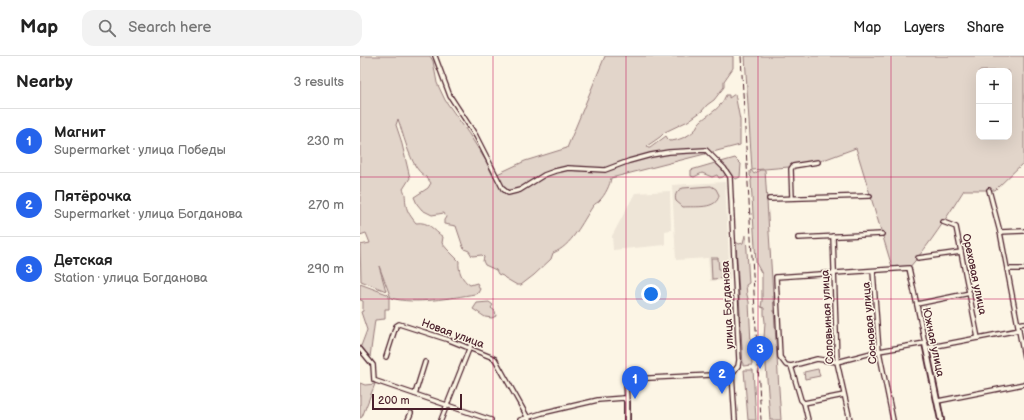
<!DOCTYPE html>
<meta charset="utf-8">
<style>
:root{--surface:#fff;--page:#f2f2f2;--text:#222;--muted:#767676;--line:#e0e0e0;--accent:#2563eb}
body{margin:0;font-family:"Balsamiq Sans",sans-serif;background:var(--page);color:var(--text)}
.controls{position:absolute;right:12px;top:12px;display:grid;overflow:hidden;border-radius:8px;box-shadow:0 4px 16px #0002}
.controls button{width:36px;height:36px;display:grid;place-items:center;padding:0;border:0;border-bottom:1px solid var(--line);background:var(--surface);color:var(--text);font:20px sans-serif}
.scale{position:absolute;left:12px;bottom:10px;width:90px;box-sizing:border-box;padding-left:4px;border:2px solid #4a1f2b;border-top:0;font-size:11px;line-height:14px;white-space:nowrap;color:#4a1f2b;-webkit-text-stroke:3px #fcf5e5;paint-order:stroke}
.you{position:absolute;left:291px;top:238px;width:14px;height:14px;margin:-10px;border:3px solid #fff;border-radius:50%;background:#1a73e8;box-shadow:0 0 0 6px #1a73e833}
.badge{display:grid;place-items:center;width:26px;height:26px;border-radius:50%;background:var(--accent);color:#fff;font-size:13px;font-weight:700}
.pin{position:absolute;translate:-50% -33px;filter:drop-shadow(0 1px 2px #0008)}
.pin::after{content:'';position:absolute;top:21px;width:14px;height:12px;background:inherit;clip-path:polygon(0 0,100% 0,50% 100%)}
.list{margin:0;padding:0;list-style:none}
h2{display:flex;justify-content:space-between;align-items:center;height:52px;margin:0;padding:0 16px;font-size:17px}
h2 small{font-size:13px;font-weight:400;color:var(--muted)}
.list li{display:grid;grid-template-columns:26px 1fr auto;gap:12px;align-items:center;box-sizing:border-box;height:64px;padding:0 16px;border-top:1px solid var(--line)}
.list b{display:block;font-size:15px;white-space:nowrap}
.list p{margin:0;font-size:13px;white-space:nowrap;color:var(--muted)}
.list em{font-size:13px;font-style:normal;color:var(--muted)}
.icon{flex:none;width:22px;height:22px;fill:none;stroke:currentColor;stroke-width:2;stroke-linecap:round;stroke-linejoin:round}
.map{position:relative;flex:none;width:664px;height:364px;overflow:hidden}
header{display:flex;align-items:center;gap:24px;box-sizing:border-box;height:56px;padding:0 20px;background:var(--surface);border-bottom:1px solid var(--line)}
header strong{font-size:19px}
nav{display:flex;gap:22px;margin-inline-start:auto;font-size:14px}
.search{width:280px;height:36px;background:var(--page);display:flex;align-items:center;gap:10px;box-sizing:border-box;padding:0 14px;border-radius:12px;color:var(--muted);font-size:15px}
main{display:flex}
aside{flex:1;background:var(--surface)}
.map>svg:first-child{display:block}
.built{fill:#eee5d7}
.green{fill:#e2d5ca;stroke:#967a7a;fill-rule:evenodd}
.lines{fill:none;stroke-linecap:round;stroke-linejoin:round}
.street-casing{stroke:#4a1f2b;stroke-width:6}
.secondary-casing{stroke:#4a1f2b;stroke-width:8}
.street{stroke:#fcf5e5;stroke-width:3.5}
.secondary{stroke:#fcf5e5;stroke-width:4.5}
.rail{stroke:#4a1f2b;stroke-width:1;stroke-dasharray:6 3;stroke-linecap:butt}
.grid{fill:none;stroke:#c2185b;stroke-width:1;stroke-opacity:0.55}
.labels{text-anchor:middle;stroke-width:3;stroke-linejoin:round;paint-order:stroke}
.street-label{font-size:11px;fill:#4a1f2b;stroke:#fcf5e5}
</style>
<header>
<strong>Map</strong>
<div class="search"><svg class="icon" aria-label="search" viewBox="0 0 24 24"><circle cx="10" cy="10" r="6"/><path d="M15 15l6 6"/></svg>Search here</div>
<nav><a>Map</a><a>Layers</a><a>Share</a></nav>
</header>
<main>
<aside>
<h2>Nearby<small>3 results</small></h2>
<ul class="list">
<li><span class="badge">1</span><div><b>Магнит</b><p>Supermarket · улица Победы</p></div><em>230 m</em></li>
<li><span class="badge">2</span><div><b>Пятёрочка</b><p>Supermarket · улица Богданова</p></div><em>270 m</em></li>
<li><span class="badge">3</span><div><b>Детская</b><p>Station · улица Богданова</p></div><em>290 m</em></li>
</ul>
</aside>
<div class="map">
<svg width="664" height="364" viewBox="0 0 664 364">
<rect width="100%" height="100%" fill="#fcf5e5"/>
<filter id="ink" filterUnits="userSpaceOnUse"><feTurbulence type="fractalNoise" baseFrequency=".025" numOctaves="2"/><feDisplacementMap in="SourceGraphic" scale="8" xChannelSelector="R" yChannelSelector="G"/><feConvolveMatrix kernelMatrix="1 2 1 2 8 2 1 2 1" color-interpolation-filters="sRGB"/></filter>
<g filter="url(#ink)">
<g class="built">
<path d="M 365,126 L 370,224 L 350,225 L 348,202 L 316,204 L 312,129 Z"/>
<path d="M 310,135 L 311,174 L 305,175 L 305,189 L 253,194 L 252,180 L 275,137 Z"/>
</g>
<g class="green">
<path d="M 0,0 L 70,0 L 73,5 L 77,27 L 85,44 L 109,78 L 126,105 L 133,120 L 165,105 L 207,92 L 245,0 L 373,0 L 373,12 L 364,25 L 364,31 L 354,44 L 347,49 L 342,55 L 328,65 L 305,76 L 300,81 L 287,90 L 288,92 L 290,92 L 306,80 L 309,85 C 318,85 329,80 335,74 C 337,70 339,66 342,64 C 353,55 360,53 366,39 L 369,39 L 369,42 L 375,38 L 380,64 L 380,89 L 251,122 C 250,129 245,139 240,144 C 238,147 235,147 233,150 C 222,166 212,190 193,197 L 191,203 L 174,219 L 161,229 L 157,229 L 145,222 L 143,220 L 138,218 L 136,214 L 125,209 L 123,205 L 124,201 L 122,199 L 112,200 L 109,195 L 104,193 L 102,188 L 96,170 L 84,168 L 84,164 L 86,161 L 84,157 L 72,159 L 62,154 L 57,148 L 54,141 L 68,132 L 71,127 C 67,120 60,118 56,111 C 48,98 43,78 38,63 L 36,69 L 41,84 L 50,122 L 43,133 C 46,138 45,143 46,149 C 47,156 52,162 56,167 C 69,165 73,174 83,181 L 82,187 L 87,193 L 99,205 C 98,215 102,224 110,229 L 117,227 L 120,233 L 118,237 L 115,238 C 91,242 54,249 31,242 L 19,210 L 26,235 L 1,225 L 0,189 L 10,187 L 6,177 L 0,179 Z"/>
<path d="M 385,0 L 664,0 L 664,106 L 635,134 L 604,134 C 587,161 570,188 549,212 L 533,214 L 496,92 L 458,106 L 429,111 L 392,114 ZM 619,15 L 649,15 L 649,81 L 619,81 Z"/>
<path d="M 375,102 L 381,108 L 380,121 L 376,123 L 367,117 L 363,121 L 359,122 L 357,119 L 352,121 L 342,117 L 334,121 L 331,120 L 331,114 L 355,107 L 359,109 L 361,106 Z"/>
<path d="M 391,114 L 394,118 L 400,114 L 405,114 L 421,364 L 410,364 L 404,282 L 405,266 L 404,258 L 404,252 L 401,251 L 402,245 L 402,218 L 396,207 L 391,125 L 392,122 L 390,120 L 390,115 Z"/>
<path d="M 351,130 L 356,133 L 359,139 C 357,154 335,150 323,151 L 316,145 C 314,139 317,134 323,132 Z"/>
<path d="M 385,179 L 386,179 L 389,227 L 386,229 L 387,239 L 389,246 L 392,309 L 383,310 L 376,186 L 379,188 L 383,187 Z"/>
<path d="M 351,202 L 358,202 L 359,214 L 367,214 L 367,222 L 352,223 Z"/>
<path d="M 0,228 L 27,238 L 29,240 L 29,253 L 25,253 L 25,263 L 15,264 L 10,301 L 1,290 L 7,274 L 1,256 L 3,255 L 3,245 L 0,244 Z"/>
<path d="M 129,246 L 133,249 L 131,252 L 135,255 L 136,260 L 132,262 L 125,261 L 113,253 L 117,247 Z"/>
<path d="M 458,313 L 460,320 L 445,323 L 444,316 Z"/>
<path d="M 384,314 L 393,314 L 396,364 L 388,364 Z"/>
<path d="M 0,327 L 5,329 L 15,328 L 2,361 L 0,362 Z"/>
</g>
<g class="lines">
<g class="street-casing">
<g id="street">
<path d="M 75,0 L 90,40 L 116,80 L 143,133 L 148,137 L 160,134 L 184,119 L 195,115 L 208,112 L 245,114 L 269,105 L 291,99 L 309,96 L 346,94 L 364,112 L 370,121 L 379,304 L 378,310 L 372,318 L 375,364"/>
<path d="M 629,134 L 640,176 L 664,301"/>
<path d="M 432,142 L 431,113 L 433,110 L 458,106"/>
<path d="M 409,143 L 510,140"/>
<path d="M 583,166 L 596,171 L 618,282"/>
<path d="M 640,176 L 664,175"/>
<path d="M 473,180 L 477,306 L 490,364"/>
<path d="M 438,182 L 522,178"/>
<path d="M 558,202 L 601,196"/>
<path d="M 647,213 L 664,213"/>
<path d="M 513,215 L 519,295 L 533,364"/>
<path d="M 557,248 L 610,237"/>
<path d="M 658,268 L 664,267"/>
<path d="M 566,292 L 659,274"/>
<path d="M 0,293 L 13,309 L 14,324 L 16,325 L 131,364"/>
<path d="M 26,301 L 36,270 L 39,268 L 89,284 L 131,301 L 135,303 L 169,364"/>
<path d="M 431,310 L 457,303 L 477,306 L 519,295 L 565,287 L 549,212 L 416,221 L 420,301 L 426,309 L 431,310 L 441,344 L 444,347 L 448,364"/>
<path d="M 55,338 L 65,306"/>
<path d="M 578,345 L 664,328"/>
<path d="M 267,346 L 266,326 L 270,323 L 372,318"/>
<path d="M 444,347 L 484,339"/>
<path d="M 48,364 L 51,357"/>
<path d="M 81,364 L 111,288"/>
<path d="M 160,364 L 182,357 L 238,344 L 264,342 L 267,346"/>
</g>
</g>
<g class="secondary-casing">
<g id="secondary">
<path d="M 565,287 L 581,364"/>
<path d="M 267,346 L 267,364"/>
</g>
</g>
<use href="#street" class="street"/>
<use href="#secondary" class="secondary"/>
<path class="rail" d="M 381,0 L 401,364"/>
</g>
</g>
<path class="grid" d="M 133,0 L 133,364M 266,0 L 266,364M 398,0 L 398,364M 531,0 L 531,364M 0,121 L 664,121M 0,243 L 664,243"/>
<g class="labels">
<g class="street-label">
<text transform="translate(615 218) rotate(78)" y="4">Ореховая улица</text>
<text transform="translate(367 249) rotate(-93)" y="4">улица Богданова</text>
<text transform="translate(467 261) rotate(-93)" y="4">Соловьиная улица</text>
<text transform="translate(509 267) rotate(-95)" y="4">Сосновая улица</text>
<text transform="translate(93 277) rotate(20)" y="4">Новая улица</text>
<text transform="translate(574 286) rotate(78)" y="4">Южная улица</text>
</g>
</g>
</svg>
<div class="controls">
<button>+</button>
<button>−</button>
</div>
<div class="scale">200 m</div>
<div class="you"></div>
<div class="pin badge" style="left:275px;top:343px">1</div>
<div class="pin badge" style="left:362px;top:338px">2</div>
<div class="pin badge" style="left:400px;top:313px">3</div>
</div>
</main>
